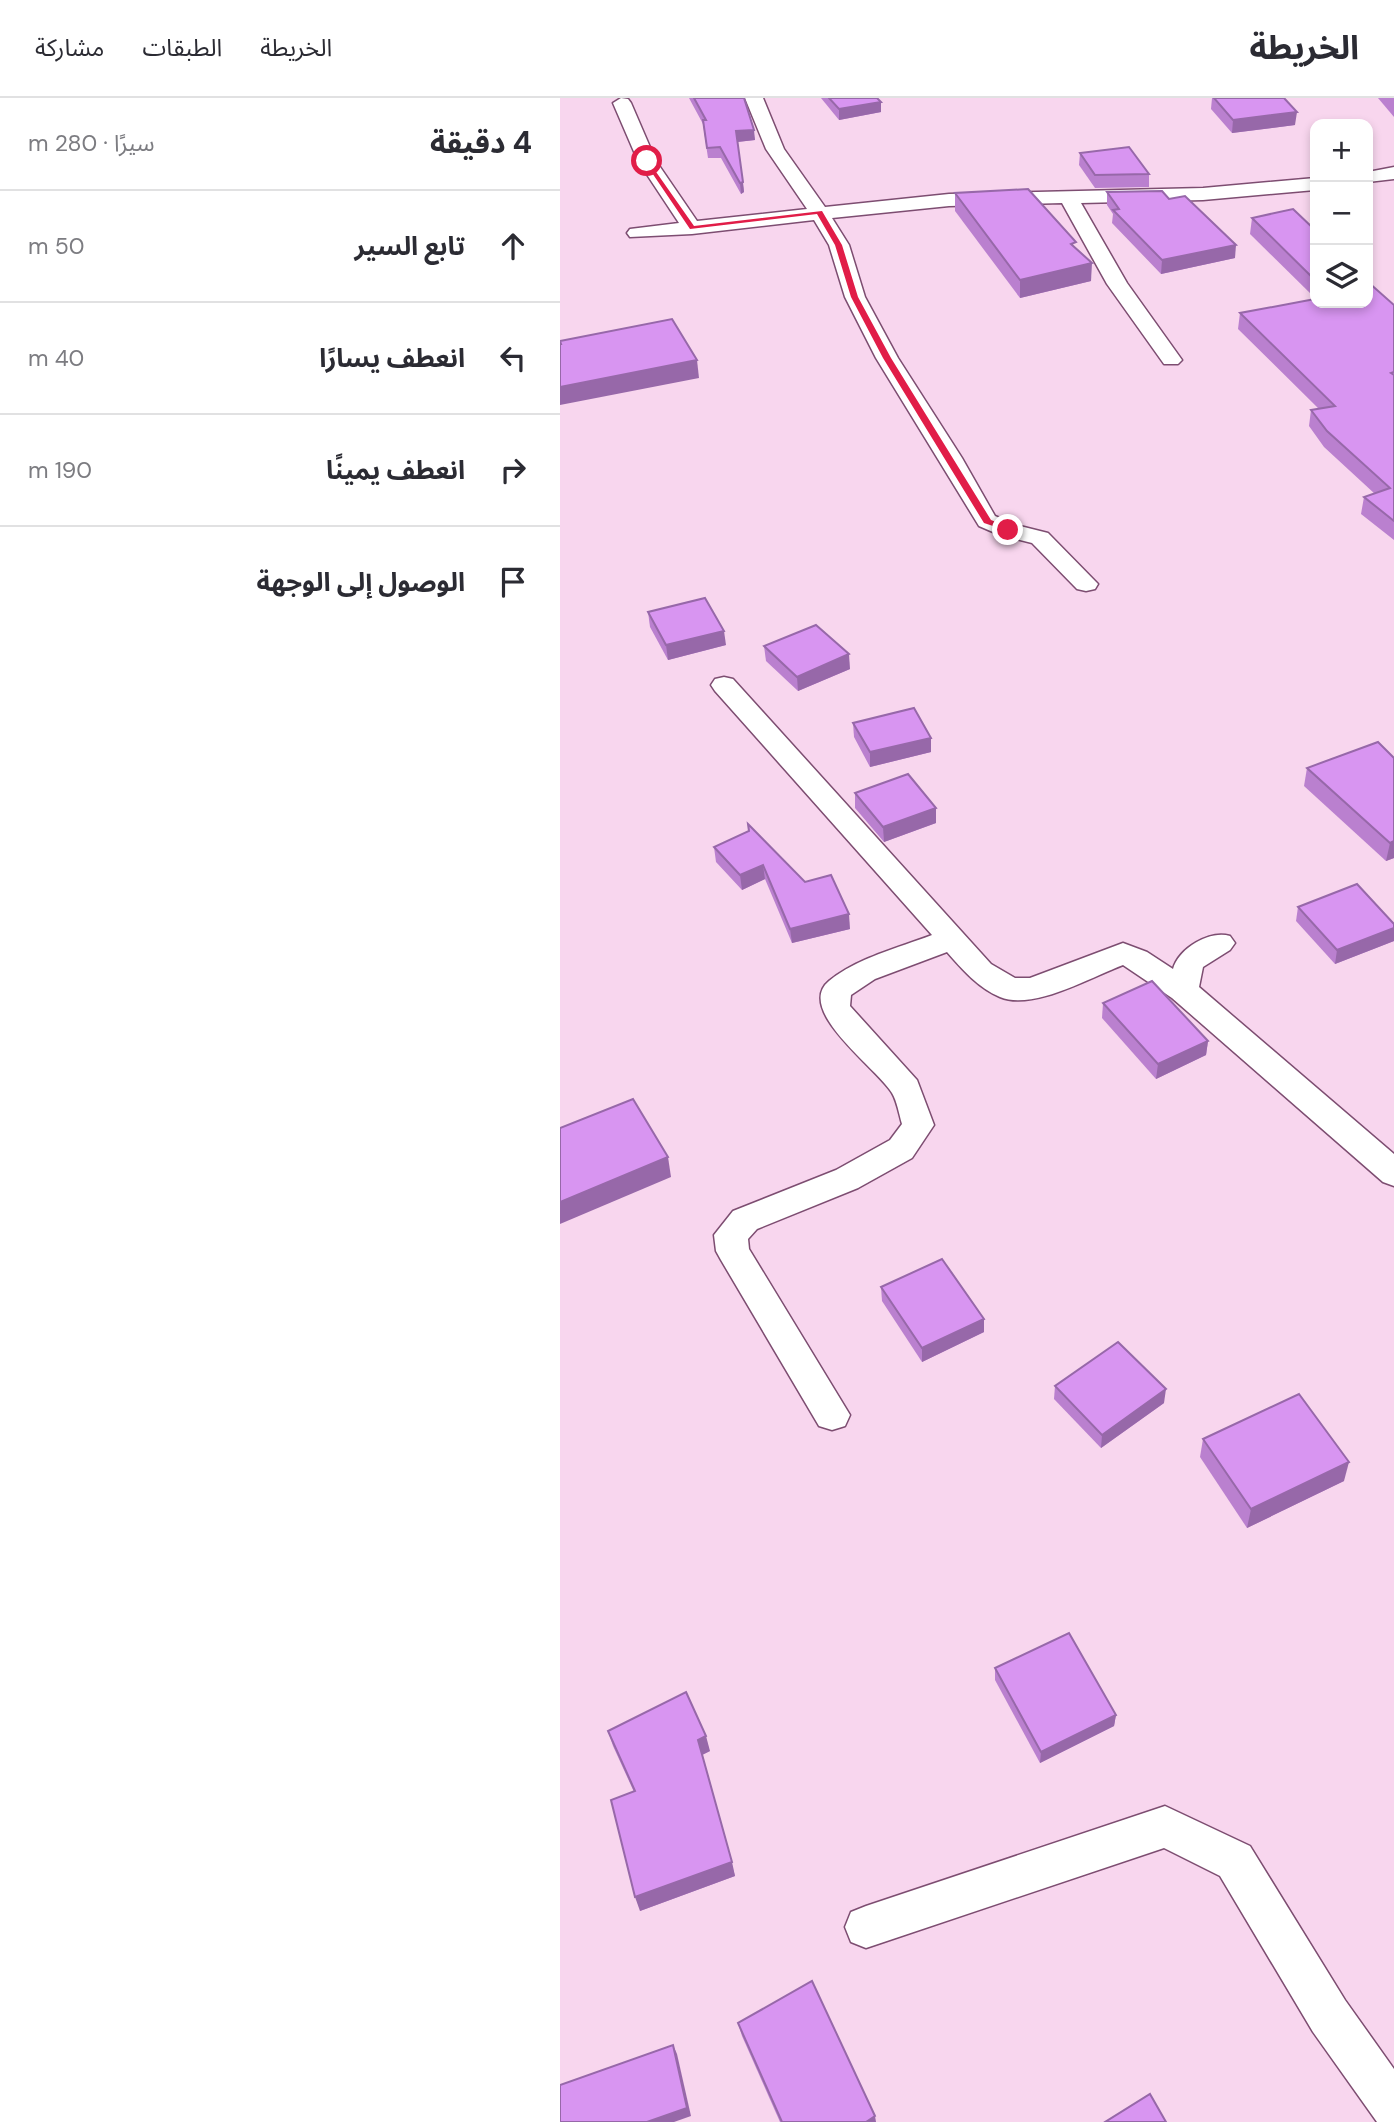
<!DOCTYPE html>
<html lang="ar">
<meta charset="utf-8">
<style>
:root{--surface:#fff;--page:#f7f7f7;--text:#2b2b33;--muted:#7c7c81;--line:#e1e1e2}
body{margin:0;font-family:"DM Sans","Noto Sans Arabic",sans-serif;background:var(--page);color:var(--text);direction:rtl}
.controls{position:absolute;right:21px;top:21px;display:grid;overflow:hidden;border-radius:14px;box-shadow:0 4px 10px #0003}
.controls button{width:63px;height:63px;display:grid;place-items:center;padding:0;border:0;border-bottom:2px solid var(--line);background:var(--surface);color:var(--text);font:35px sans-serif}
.stop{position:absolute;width:21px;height:21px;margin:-16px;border:5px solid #e11d48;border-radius:50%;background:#fff}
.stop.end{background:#e11d48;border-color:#fff;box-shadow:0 2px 7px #0008}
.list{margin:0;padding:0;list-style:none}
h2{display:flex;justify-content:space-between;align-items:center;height:91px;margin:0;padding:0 28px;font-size:30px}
h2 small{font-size:23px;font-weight:400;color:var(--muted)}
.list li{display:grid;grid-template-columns:46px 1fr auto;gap:21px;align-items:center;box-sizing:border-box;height:112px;padding:0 28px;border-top:2px solid var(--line)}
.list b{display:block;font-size:26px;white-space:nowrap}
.list em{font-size:23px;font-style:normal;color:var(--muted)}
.icon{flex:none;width:38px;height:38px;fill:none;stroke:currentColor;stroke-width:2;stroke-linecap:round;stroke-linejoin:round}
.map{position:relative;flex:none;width:834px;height:2024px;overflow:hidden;direction:ltr}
header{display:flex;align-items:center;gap:42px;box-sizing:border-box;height:98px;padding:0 35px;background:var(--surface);border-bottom:2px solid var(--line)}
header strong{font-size:33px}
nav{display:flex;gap:38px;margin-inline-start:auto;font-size:24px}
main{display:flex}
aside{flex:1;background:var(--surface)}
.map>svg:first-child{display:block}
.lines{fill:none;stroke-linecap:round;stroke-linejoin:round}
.minor-casing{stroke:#7d4d71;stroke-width:3}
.minor{fill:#fff;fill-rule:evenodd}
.wall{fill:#ba80cf}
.shaded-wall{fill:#9768a9}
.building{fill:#d895f1;stroke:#9768a9;stroke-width:2}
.route{fill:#e11d48}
</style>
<header>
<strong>الخريطة</strong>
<nav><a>الخريطة</a><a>الطبقات</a><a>مشاركة</a></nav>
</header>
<main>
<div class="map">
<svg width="834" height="2024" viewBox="0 0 834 2024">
<rect width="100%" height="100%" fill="#f8d6ee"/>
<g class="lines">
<g class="minor-casing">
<g id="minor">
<path d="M 61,0 L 68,1 L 71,5 L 96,63 L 137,123 L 247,111 L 206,51 L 185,0 L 203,0 L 224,51 L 265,109 L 389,96 L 643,90 L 755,80 L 755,92 L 643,102 L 521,105 L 567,185 L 622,262 L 618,266 L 604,266 L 547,186 L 502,105 L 389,108 L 272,120 L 289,147 L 305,199 L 338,260 L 402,360 L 435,418 L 456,427 L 488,435 L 538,486 L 535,491 L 526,493 L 517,491 L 472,445 L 440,437 L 419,428 L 316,260 L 285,199 L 269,147 L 254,122 L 132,136 L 70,139 L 67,135 L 70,131 L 119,125 L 78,63 L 53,5 Z"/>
<path d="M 834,69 L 834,81 L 808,84 L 808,74 Z"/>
<path d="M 164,579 L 173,581 L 431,866 L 455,880 L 470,880 L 563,845 L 587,854 L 613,871 C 619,850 650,832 670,838 L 675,845 L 670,852 L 643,869 L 639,889 L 834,1056 L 834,1088 L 823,1084 L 612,900 L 563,867 C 531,879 473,913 440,899 C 418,890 402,871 387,854 L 315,881 L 291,897 L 290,908 L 357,982 L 374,1027 L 352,1060 L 298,1090 L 197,1131 L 188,1141 L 189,1151 L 290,1317 L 285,1328 L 272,1332 L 259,1328 L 161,1162 L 156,1153 L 154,1137 L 173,1113 L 276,1072 L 330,1042 L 342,1026 C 339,1016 337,1003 332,995 C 318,971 234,912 269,883 C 297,860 338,850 372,837 L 155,593 L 151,587 L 155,581 Z"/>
<path d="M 605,1708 L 690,1748 L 785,1902 L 834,1971 L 834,2024 L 817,2024 L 753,1934 L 660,1778 L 604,1750 L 306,1850 L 291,1844 L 285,1829 L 291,1814 L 306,1808 Z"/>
</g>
</g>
<use href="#minor" class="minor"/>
</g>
<g class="wall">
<path d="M 129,0 L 184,0 L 195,42 L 177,44 L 184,94 L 181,96 L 161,60 L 148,60 L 143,26 Z"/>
<path d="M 261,0 L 317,0 L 321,4 L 321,14 L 279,22 Z"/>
<path d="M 652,0 L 724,0 L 735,27 L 672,35 L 651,11 Z"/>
<path d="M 818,0 L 834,0 L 834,19 Z"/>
<path d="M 520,55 L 589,76 L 589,89 L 535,90 L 519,67 Z"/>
<path d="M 547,94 L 609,101 L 675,160 L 601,176 L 552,125 L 553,116 L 547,107 Z"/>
<path d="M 395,95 L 516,150 L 531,183 L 460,200 L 395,113 Z"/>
<path d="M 692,120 L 755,132 L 755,200 L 690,136 Z"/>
<path d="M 834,207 L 834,442 L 801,416 L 804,399 L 815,396 L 764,349 L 749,328 L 751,312 L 759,311 L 678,231 L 680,215 Z"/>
<path d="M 88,514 L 166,547 L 108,562 L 90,529 Z"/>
<path d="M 204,548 L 290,571 L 238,593 L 206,563 Z"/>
<path d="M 293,625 L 371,654 L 310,669 L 294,639 Z"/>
<path d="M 834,660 L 834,760 L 826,763 L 744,688 L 747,670 Z"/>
<path d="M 295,695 L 376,710 L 376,725 L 324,744 L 295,710 Z"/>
<path d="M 189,733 L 290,831 L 232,845 L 205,781 L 182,792 L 156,764 L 154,749 Z"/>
<path d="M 738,809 L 834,843 L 775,866 L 736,823 Z"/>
<path d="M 543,905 L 648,943 L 646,957 L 596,981 L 542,920 Z"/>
<path d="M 321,1189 L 424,1234 L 362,1264 L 322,1203 Z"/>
<path d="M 495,1288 L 604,1305 L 541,1350 L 494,1301 Z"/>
<path d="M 643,1341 L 784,1383 L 687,1430 L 640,1359 Z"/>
<path d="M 435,1570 L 556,1617 L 554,1628 L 480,1665 L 435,1582 Z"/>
<path d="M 48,1633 L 150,1653 L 142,1657 L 175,1778 L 80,1813 L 74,1694 L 53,1648 Z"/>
<path d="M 178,1925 L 316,2024 L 220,2024 L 182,1938 Z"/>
</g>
<g class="shaded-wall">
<path d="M 321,4 L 321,14 L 279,22 L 279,11 Z"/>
<path d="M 737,14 L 735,27 L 672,35 L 673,22 Z"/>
<path d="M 194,32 L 195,42 L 177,44 L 176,33 Z"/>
<path d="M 183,84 L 184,94 L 181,96 L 180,85 Z"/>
<path d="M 676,147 L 675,160 L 601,176 L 602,162 Z"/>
<path d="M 532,165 L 531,183 L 460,200 L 460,182 Z"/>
<path d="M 137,262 L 139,280 L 0,307 L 0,289 Z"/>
<path d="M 164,533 L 166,547 L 108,562 L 106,547 Z"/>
<path d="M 289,556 L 290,571 L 238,593 L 237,579 Z"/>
<path d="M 371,640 L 371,654 L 310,669 L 310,654 Z"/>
<path d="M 376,710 L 376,725 L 324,744 L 323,729 Z"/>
<path d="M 834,743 L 834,760 L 826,763 L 830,745 Z"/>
<path d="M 203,767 L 205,781 L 182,792 L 180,777 Z"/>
<path d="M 289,816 L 290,831 L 232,845 L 230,831 Z"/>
<path d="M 834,830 L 834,843 L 775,866 L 777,852 Z"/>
<path d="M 648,943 L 646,957 L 596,981 L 598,966 Z"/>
<path d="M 108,1059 L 111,1079 L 0,1126 L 0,1104 Z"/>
<path d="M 424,1221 L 424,1234 L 362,1264 L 362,1250 Z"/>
<path d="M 606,1291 L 604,1305 L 541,1350 L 542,1337 Z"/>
<path d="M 789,1364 L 784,1383 L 687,1430 L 691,1411 Z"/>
<path d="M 556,1617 L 554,1628 L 480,1665 L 481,1654 Z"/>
<path d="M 146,1638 L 150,1653 L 142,1657 L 138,1642 Z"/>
<path d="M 172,1764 L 175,1778 L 80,1813 L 75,1799 Z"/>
<path d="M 113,1947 L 117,1956 L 131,2018 L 114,2024 L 87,2024 Z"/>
<path d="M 315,2018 L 316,2024 L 306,2024 Z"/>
</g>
<g class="building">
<path d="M 134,0 L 184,0 L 194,32 L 176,33 L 183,84 L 180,85 L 160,49 L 147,50 L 143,22 L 146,22 Z"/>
<path d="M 269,0 L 317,0 L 321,4 L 279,11 Z"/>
<path d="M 654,0 L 724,0 L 737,14 L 673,22 Z"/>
<path d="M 569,49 L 589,76 L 535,77 L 520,55 Z"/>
<path d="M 468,91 L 516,144 L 511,146 L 532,165 L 460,182 L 395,95 Z"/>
<path d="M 602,93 L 609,101 L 625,98 L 676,147 L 602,162 L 553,112 L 559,111 L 547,94 Z"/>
<path d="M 733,111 L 755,132 L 755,182 L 692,120 Z"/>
<path d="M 808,184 L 834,207 L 834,274 L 831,275 L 834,277 L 834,423 L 804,399 L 830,390 L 767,333 L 751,312 L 775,308 L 680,215 L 755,201 L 755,205 L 808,205 Z"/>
<path d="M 112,221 L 137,262 L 0,289 L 0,246 L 1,246 L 0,243 Z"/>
<path d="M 145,500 L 164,533 L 106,547 L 88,514 Z"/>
<path d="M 256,527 L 289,556 L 237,579 L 204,548 Z"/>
<path d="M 354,610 L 371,640 L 310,654 L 293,625 Z"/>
<path d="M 818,644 L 834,660 L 834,743 L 830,745 L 747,670 Z"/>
<path d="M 348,676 L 376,710 L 323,729 L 295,695 Z"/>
<path d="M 188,726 L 245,784 L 271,777 L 289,816 L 230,831 L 203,767 L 180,777 L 154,749 L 189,733 Z"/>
<path d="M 797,786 L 834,826 L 834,830 L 777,852 L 738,809 Z"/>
<path d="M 592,883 L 648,943 L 598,966 L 543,905 Z"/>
<path d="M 73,1001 L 108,1059 L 0,1104 L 0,1030 Z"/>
<path d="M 382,1161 L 424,1221 L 362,1250 L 321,1189 Z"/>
<path d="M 558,1244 L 606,1291 L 542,1337 L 495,1288 Z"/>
<path d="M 739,1296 L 789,1364 L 691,1411 L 643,1341 Z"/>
<path d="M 509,1535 L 556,1617 L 481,1654 L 435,1570 Z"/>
<path d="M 126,1594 L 146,1638 L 138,1642 L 172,1764 L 75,1799 L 51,1702 L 75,1693 L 48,1633 Z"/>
<path d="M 252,1883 L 315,2018 L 306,2024 L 222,2024 L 178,1925 Z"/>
<path d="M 113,1947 L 127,2010 L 87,2024 L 0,2024 L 0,1987 Z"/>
<path d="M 590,1996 L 606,2024 L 545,2024 Z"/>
</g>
<path class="route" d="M 87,61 L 134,128 L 262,113 L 282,147 L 298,199 L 331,260 L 431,422 L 451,430 L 451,434 L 424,425 L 323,260 L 291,199 L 275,147 L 257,116 L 130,131 L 84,63 Z"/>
</svg>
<div class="controls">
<button>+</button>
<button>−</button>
<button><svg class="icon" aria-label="layers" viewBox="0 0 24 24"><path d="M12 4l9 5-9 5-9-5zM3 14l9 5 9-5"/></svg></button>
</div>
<div class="stop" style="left:87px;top:63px"></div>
<div class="stop end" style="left:448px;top:432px"></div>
</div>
<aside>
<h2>4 دقيقة<small>سيرًا · 280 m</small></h2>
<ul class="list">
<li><svg class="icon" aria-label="ahead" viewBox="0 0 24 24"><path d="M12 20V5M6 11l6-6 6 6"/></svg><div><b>تابع السير</b></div><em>50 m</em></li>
<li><svg class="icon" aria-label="left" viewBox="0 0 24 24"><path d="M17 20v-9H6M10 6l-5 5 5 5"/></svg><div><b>انعطف يسارًا</b></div><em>40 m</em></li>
<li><svg class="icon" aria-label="right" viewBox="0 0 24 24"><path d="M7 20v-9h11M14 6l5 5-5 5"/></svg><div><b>انعطف يمينًا</b></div><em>190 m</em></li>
<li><svg class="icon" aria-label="arrive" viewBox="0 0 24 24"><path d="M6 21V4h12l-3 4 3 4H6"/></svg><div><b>الوصول إلى الوجهة</b></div></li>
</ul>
</aside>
</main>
